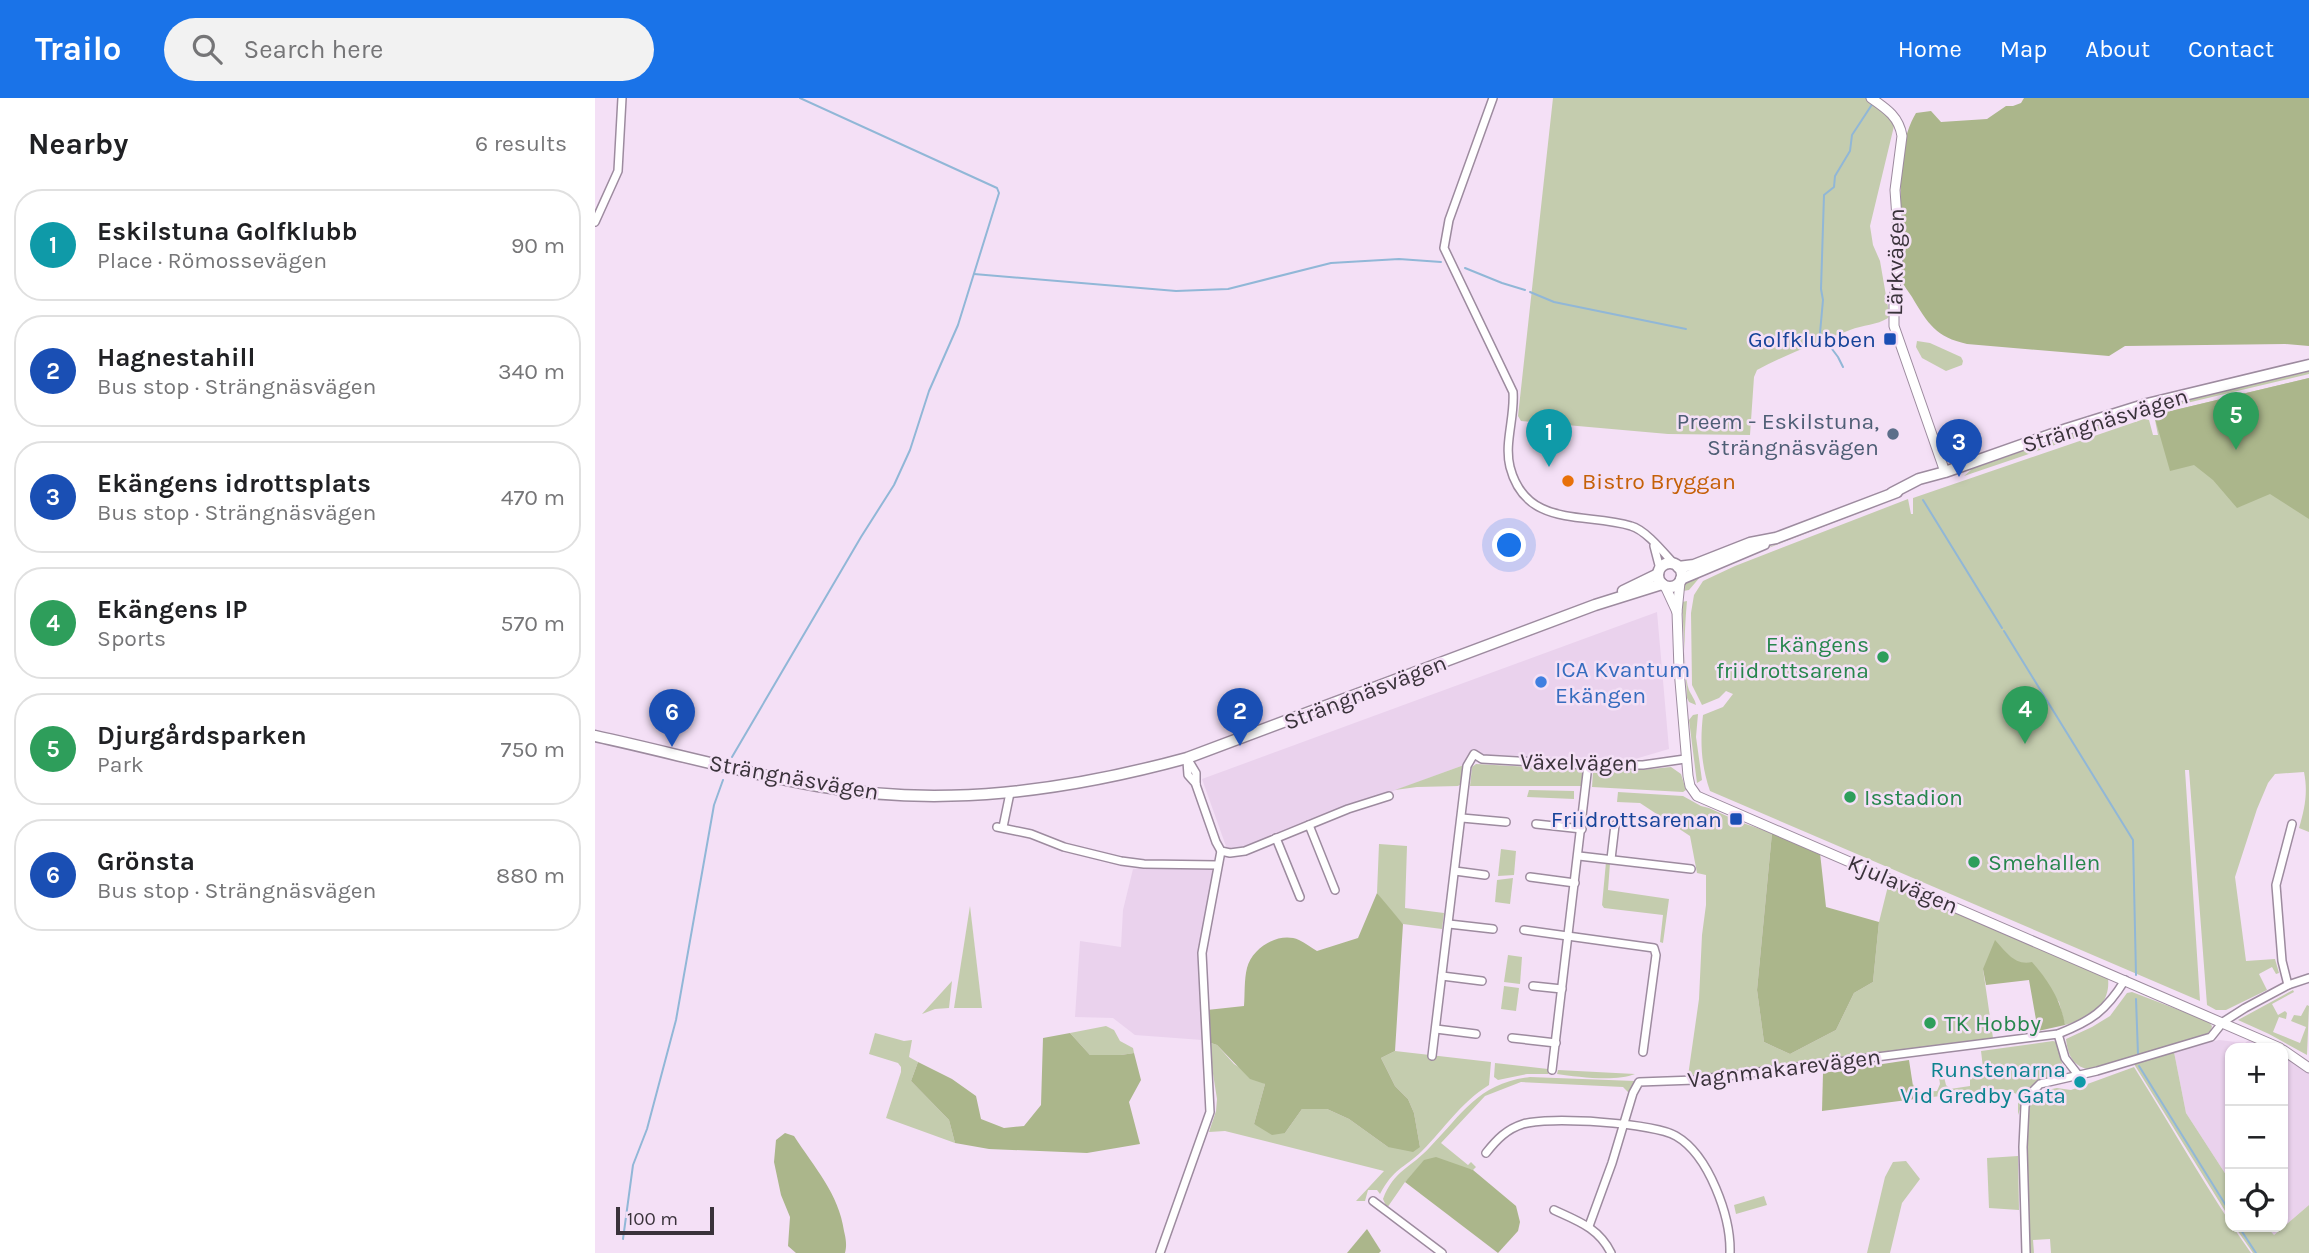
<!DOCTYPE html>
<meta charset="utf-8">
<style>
:root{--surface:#fff;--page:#f2f2f2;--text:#202124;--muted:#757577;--line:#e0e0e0;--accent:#1a73e8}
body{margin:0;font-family:Karla,sans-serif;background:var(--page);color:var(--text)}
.controls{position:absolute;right:21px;bottom:21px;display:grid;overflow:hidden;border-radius:14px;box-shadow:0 2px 5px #0004}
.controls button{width:63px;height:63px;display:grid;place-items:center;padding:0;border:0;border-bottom:2px solid var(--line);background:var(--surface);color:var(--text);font:35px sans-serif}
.scale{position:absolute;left:21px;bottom:18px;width:98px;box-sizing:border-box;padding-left:7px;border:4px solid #39323a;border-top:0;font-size:19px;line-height:24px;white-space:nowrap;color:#39323a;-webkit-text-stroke:5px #f4e0f6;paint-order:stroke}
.you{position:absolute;left:915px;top:448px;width:24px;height:24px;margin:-18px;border:5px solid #fff;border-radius:50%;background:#1a73e8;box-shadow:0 0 0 10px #1a73e833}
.badge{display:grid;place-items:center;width:46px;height:46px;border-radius:50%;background:var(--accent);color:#fff;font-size:23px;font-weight:700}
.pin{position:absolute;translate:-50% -58px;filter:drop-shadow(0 2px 4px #0008)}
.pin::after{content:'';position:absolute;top:37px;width:24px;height:21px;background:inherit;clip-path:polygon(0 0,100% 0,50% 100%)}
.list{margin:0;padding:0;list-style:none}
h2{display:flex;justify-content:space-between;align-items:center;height:91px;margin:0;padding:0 28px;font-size:30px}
h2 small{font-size:23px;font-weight:400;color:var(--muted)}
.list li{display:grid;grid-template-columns:46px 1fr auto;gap:21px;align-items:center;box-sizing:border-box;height:112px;margin:0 14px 14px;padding:0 14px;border:2px solid var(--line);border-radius:28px}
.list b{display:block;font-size:26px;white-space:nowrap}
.list p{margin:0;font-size:23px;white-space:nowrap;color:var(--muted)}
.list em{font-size:23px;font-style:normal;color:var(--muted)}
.icon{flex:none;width:38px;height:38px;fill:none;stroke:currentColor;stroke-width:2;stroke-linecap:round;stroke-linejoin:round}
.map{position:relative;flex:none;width:1714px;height:1155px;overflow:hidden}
header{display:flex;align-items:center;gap:42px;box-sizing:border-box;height:98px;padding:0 35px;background:var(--accent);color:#fff}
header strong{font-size:33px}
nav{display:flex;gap:38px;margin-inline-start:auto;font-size:24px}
.search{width:490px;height:63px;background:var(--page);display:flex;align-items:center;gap:18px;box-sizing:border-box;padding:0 24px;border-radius:38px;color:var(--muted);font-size:26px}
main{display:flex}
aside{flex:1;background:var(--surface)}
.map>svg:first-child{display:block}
.built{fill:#ead2ed}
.green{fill:#c4ccae}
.forest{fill:#abb68b}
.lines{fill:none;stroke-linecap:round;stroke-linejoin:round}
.stream{stroke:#91b7d7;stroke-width:2}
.minor-casing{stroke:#9d8b9f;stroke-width:10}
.tertiary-casing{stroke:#9d8b9f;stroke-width:11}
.secondary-casing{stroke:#9d8b9f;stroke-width:13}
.minor{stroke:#fff;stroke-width:7}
.tertiary{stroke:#fff;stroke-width:9}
.secondary{stroke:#fff;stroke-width:10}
.transit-dot{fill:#1a4fb4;stroke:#f4e0f6;stroke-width:2.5}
.service-dot{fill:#5c6f8a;stroke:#f4e0f6;stroke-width:2.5}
.food-dot{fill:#e8710a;stroke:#f4e0f6;stroke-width:2.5}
.leisure-dot{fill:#2e9e5b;stroke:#f4e0f6;stroke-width:2.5}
.shop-dot{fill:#3f7fe0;stroke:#f4e0f6;stroke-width:2.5}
.culture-dot{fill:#0f9aa8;stroke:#f4e0f6;stroke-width:2.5}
.labels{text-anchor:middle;stroke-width:5;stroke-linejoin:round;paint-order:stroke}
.street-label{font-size:23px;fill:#39323a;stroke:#f4e0f6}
.transit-label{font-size:23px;fill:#164399;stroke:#f4e0f6;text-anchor:end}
.service-label{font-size:23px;fill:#4e5e75;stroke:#f4e0f6;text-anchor:end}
.food-label{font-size:23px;fill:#c56008;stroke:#f4e0f6;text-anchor:start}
.leisure-label{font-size:23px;fill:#27864d;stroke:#f4e0f6;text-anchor:start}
.shop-label{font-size:23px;fill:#366cbe;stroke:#f4e0f6;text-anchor:start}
.culture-label{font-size:23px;fill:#0d838f;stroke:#f4e0f6;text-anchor:end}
</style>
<header>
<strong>Trailo</strong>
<div class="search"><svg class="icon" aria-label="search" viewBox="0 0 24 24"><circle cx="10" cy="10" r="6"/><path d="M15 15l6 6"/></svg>Search here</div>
<nav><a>Home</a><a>Map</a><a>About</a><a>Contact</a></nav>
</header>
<main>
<aside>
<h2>Nearby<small>6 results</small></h2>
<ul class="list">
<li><span class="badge" style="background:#0f9aa8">1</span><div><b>Eskilstuna Golfklubb</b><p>Place · Römossevägen</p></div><em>90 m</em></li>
<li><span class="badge" style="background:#1a4fb4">2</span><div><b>Hagnestahill</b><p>Bus stop · Strängnäsvägen</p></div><em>340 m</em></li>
<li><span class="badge" style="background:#1a4fb4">3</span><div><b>Ekängens idrottsplats</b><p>Bus stop · Strängnäsvägen</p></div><em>470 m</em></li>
<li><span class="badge" style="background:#2e9e5b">4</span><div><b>Ekängens IP</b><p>Sports</p></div><em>570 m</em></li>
<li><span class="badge" style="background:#2e9e5b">5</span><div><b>Djurgårdsparken</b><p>Park</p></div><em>750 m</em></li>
<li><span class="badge" style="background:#1a4fb4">6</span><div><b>Grönsta</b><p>Bus stop · Strängnäsvägen</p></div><em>880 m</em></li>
</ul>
</aside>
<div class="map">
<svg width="1714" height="1155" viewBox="0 0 1714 1155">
<rect width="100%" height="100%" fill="#f4e0f6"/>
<g class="built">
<path d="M 1062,514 L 1074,651 L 1040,661 L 896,657 L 633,754 L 607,681 Z"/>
<path d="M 558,769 L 616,770 L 619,777 L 603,857 L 607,942 L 540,937 L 518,920 L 480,919 L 485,843 L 526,849 L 528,812 L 538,771 Z"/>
<path d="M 1624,942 L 1650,945 L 1654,942 L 1673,950 L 1635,950 L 1635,1083 L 1591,1015 L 1579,954 Z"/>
<path d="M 1688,957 L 1714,975 L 1714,1107 L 1679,1137 L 1672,1129 L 1688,1129 Z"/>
</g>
<g class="green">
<path d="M 958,0 L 1273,0 L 1273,2 L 1298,23 L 1299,28 L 1275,128 L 1278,147 L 1285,163 L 1294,215 L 1293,220 C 1282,227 1268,227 1255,232 C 1224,244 1192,256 1162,272 L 1159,279 L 1155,337 L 1073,336 L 926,323 L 923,318 Z"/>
<path d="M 1322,243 L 1335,245 L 1366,259 L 1368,263 L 1367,267 L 1351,273 L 1327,260 L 1321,249 Z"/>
<path d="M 1714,272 L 1714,276 L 1558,313 L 1557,310 Z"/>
<path d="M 1714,280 L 1714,734 L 1704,730 C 1710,710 1713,694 1709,674 L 1680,676 L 1673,685 L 1662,711 L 1640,779 L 1651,863 L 1680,861 L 1684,875 L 1681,876 L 1677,869 L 1664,876 L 1672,892 L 1631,912 L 1621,912 L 1612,907 L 1594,672 L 1590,672 L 1605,903 L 1115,693 C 1106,667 1105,643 1108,617 L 1128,609 L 1138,596 L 1131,593 L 1124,600 L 1107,607 L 1097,587 L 1096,515 L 1099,497 L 1108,483 L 1140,468 L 1313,401 L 1316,416 L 1318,416 L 1318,400 L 1549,321 L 1554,322 L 1558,337 L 1563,337 L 1559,317 Z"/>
<path d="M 1549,313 L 1551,316 L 1369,378 L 1377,371 L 1498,328 Z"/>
<path d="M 1320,393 L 1122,470 L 1106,478 L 1094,492 L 1088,493 L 1088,487 L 1093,480 Z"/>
<path d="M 1092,503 C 1090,526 1087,570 1094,592 C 1096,597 1100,601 1101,607 L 1094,604 L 1092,600 L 1087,504 Z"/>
<path d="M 1103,616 L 1101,639 L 1107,682 L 1102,685 L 1094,622 L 1098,617 Z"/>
<path d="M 881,666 L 957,670 L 958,672 C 969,673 977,669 987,672 L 990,678 L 988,688 L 875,688 L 877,669 Z"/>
<path d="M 869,667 L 866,686 L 863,688 L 822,689 L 800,692 Z"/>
<path d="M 1076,669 L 1086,676 L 1091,692 L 1088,694 L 997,689 L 998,674 L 1003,671 L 1046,672 Z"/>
<path d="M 934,692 L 979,693 L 979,701 L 932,699 Z"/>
<path d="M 1023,694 L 1088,698 L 1106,708 L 1114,710 L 1145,724 L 1177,735 L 1162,892 L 1169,944 L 1195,956 L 1241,932 L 1259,895 L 1278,884 L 1284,824 L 1294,784 L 1513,880 C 1516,908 1494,920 1470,927 L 1464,904 L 1430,866 L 1421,864 L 1388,871 L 1398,940 L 1093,978 L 1104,901 L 1107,837 L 1111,807 L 1111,777 L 1102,775 L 1095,738 L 1045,705 L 1022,704 Z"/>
<path d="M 784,746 L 812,748 L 810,810 L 849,815 L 847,831 L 808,826 L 789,805 L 782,795 Z"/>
<path d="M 906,751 L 921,753 L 919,777 L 903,778 Z"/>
<path d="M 1011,764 L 1015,765 L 1013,792 L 1074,801 L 1068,845 L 1065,844 L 1068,817 L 1009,810 L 1007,807 Z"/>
<path d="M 918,780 L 915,806 L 900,804 L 902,782 Z"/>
<path d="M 375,808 L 387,910 L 359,910 Z"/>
<path d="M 913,857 L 927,859 L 925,886 L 909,884 Z"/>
<path d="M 357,883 L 354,910 L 340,911 L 327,916 Z"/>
<path d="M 909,888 L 924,890 L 921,913 L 906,911 Z"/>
<path d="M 1698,892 L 1699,894 L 1677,906 L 1683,917 L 1690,913 L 1692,915 L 1691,921 L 1684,919 L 1678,934 L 1705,945 L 1711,929 L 1696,923 L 1699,917 L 1706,918 L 1712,907 L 1714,908 L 1712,957 L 1674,936 L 1643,922 Z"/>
<path d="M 1537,894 L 1613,923 L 1617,928 L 1616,933 L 1608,938 L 1496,972 C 1479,969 1473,959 1471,941 L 1497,929 L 1515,918 L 1532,895 Z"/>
<path d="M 511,928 L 519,932 L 525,943 L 538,950 L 539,955 L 526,957 L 495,957 L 475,935 Z"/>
<path d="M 280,935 L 309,943 L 317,942 L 314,959 L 323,964 L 316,983 L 354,1022 L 360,1045 L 291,1020 L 306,974 L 306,969 L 303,965 L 274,956 Z"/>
<path d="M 1458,943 L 1462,944 L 1469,974 L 1466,979 L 1432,990 L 1423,1017 L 1423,997 L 1416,993 L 1406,991 L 1320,1001 L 1318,986 L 1323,994 L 1342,993 L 1345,986 L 1343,972 L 1347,971 L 1351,987 L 1355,991 L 1375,988 L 1375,979 L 1389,978 L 1386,953 Z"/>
<path d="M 613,944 L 622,947 L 639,966 L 670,986 L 659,1026 L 690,1035 L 707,1011 L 732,1011 L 754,1021 L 793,1049 L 825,1049 L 819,1015 L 813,1001 L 800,988 L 786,960 L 800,953 L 896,964 L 894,987 C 865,1005 850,1030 827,1053 C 808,1071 799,1070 785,1096 L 782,1092 L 773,1092 L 770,1103 L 761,1103 L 789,1073 L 630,1033 L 614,1034 L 621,1013 L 622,1001 Z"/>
<path d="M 1579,954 L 1591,1015 L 1635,1083 L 1635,1121 L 1539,966 Z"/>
<path d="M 900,965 L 953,971 L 956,972 L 953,976 L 932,976 L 903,982 L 899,979 Z"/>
<path d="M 1539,969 C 1578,1031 1615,1097 1656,1155 L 1456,1155 L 1455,1141 L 1438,1142 L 1439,1155 L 1434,1155 L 1431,1048 L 1433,1008 L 1442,998 L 1452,992 L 1462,990 L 1476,992 Z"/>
<path d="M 963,972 L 1040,976 C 1021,984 983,979 962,976 Z"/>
<path d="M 935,979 L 1040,983 L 1034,995 L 1028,989 L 926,984 L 890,998 L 846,1045 L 873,1067 L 876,1064 L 881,1069 L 878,1072 L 830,1062 L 810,1084 L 792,1110 L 788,1101 C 799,1072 816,1070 835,1049 C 868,1015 884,985 935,979 Z"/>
<path d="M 1423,1058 L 1424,1112 L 1394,1110 L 1392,1060 Z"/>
<path d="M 1311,1063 L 1325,1081 L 1307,1105 L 1295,1155 L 1272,1155 L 1290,1079 L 1298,1064 Z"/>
<path d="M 1169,1098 L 1172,1107 L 1141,1116 L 1139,1107 Z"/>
<path d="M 1714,1107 L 1714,1155 L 1658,1155 L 1640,1129 L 1672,1129 L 1679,1137 Z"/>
</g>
<g class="forest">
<path d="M 1429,0 L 1714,0 L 1714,248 L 1690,246 L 1530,248 L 1514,258 L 1372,246 C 1341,239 1333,226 1317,199 C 1314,194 1308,187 1306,181 C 1302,168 1306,150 1306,137 C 1307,98 1300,50 1321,15 L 1336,13 L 1346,24 L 1392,21 L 1411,8 L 1418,8 L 1426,5 Z"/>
<path d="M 1714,280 L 1714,421 L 1675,396 L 1642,410 L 1618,382 L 1599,367 L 1575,373 L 1559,317 Z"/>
<path d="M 1177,735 L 1225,755 L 1231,809 L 1284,824 L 1278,884 L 1259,895 L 1241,932 L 1195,956 L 1169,944 L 1162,892 Z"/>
<path d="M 782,795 L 808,826 L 800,953 L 786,960 L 800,988 L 813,1001 L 819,1015 L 825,1049 L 818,1054 L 793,1049 L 754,1021 L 732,1011 L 707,1011 L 690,1035 L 677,1037 L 659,1026 L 670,986 L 655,981 L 622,947 L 613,944 L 612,912 L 649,908 C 650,896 649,882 652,870 C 657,850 684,833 704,842 C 710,845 717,850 722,853 L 763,840 Z"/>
<path d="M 1400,842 C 1411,854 1420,868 1437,864 C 1453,882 1466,902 1470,927 L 1443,933 L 1434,882 L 1391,887 L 1388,871 Z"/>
<path d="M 475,935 L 495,957 L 526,957 L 539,955 L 546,982 L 534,1004 L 545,1046 L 492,1055 L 394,1051 L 360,1045 L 354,1022 L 316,983 L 323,964 L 357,981 L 381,998 L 386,1021 L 409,1030 L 429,1028 L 446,1007 L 448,940 Z"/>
<path d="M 1314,962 L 1320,1001 L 1227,1013 L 1228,975 Z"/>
<path d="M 190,1035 L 199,1038 C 219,1069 244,1096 249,1133 C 251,1141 252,1148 250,1155 L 201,1155 L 193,1148 L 195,1119 L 186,1097 L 179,1064 L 181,1042 Z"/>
<path d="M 841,1059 L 878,1072 L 921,1108 L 925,1124 L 923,1133 L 903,1155 L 810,1084 L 829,1062 Z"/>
<path d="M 772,1131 L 786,1153 L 784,1155 L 752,1155 Z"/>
</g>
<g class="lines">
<g class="stream">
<path d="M 870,170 L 907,185 L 930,192"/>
<path d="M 379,176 L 581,193 L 633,191 L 736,165 L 804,161 L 846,164"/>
<path d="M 935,194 L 959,204 L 1091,231"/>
<path d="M 1248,269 L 1243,259 L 1225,235 L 1228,202 L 1226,191 L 1229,97 L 1239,89 L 1240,78 L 1255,53 L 1257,37 L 1278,5"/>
<path d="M 1328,402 L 1407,530"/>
<path d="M 1409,533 L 1538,742 L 1541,877"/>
<path d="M 137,659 L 266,439 L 299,387 L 315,352 L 334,293 L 363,227 L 404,95 L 402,90 L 205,0"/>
<path d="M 1541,901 L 1543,956"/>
<path d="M 1544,968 L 1635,1114"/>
<path d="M 1644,1129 L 1661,1155"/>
<path d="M 28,1141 L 38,1067 L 52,1031 L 81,922 L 119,707 L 128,682"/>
</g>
<g class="minor-casing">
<g id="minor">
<path d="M 898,0 L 854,122 L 849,150 L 918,294 C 920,319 909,345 915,369 C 931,431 991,414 1036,428 C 1051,432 1069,455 1080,467"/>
<path d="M 0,124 L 23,73 L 27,0"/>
<path d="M 1059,448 L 1065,471"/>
<path d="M 592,660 L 601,675 L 601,687 L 621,744 L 626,753 L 635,755 L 650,753 L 753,711 L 794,698"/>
<path d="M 592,663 L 593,677 L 601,686"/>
<path d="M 867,720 L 911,724"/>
<path d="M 941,726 L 987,731"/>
<path d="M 714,727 L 740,792"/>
<path d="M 402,729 L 436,736 L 469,749 L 526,763 L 549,766 L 622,767"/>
<path d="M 408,729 L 415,695"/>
<path d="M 681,740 L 705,799"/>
<path d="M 984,758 L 1096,771"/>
<path d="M 1016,761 L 1020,727"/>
<path d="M 860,773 L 890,777"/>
<path d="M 935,779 L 980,785"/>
<path d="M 854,826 L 898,831"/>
<path d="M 929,832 L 1059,850 L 1061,857 L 1048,954"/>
<path d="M 847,878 L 887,883"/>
<path d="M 1693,887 L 1687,863 L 1681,787 L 1697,726"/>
<path d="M 938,888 L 967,891"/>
<path d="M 841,931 L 881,936"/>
<path d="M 1463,936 L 1470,960 L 1484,978"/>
<path d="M 917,940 L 961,945"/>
<path d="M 837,958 L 871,676 L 872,668 L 879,656 L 887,661 L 993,667 L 1048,667 L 1090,661"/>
<path d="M 957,972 L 993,667"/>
<path d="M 891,1055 C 902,1041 912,1031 928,1026 C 952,1018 1060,1025 1081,1038 C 1114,1057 1136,1119 1135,1155"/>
<path d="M 778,1103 L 847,1155"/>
<path d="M 959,1112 C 983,1123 1004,1130 1016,1155"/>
<path d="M 994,1128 L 1017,1065 L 1038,995 L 1044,984 L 1100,982 L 1463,936 C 1496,923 1511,913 1530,882"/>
<path d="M 565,1155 L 615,1014 L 607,855 L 626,753"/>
<path d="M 1431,1155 L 1428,1049 L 1430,1008 L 1434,997 L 1445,986 L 1502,973 L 1616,939 L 1628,924 L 1650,910 L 1693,887 L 1714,880"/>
</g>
</g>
<g class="tertiary-casing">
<g id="tertiary">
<path d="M 1276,0 C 1292,11 1304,19 1307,38 L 1300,92 L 1304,148 L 1299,205 L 1299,228 L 1350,374"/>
<path d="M 1085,484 L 1082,514 L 1084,571 L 1093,678 L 1095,688 L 1102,698 L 1685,950"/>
<path d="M 1070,488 L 1082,514"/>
<path d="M 1688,952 L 1714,970"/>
</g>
</g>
<g class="secondary-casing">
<g id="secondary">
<path d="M 1297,395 L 1324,381 L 1350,374 L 1472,331 L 1552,306 L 1714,267"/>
<circle cx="1075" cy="477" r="12"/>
<path d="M 1083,469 L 1099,467 L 1155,445 L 1181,440 L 1302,394"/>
<path d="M 1086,481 L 1169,446"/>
<path d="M 1028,493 L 1063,476"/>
<path d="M 0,638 C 74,654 148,675 223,688 C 348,710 471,693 592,660 L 1000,507 L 1067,486"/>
</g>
</g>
<use href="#minor" class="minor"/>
<use href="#tertiary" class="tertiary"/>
<use href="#secondary" class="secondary"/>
</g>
<g class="transit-dot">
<rect x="1288" y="234" width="14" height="14" rx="3.5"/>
<rect x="1134" y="714" width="14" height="14" rx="3.5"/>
</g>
<circle class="service-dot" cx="1298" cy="336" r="7"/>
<circle class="food-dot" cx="973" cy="383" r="7"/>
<g class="leisure-dot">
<circle cx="1288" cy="559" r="7"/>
<circle cx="1255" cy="699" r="7"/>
<circle cx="1379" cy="764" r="7"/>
<circle cx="1335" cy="925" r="7"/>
</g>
<circle class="shop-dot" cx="946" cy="584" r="7"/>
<circle class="culture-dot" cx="1485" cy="984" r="7"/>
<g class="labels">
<g class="street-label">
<text transform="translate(1300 164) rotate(-89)" y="8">Lärkvägen</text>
<text transform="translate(1510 322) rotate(-17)" y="8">Strängnäsvägen</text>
<text transform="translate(770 594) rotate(-21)" y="8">Strängnäsvägen</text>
<text transform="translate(984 664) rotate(1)" y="8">Växelvägen</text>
<text transform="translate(199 679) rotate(10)" y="8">Strängnäsvägen</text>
<text transform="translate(1308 786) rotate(23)" y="8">Kjulavägen</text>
<text transform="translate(1189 970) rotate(-7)" y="8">Vagnmakarevägen</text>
</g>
<g class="transit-label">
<text x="1281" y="249">Golfklubben</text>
<text x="1127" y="729">Friidrottsarenan</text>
</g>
<g class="service-label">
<text x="1284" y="331">Preem - Eskilstuna,<tspan x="1284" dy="26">Strängnäsvägen</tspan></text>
</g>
<g class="food-label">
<text x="987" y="391">Bistro Bryggan</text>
</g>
<g class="leisure-label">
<text x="1274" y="554" text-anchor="end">Ekängens<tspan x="1274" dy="26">friidrottsarena</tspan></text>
<text x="1269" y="707">Isstadion</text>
<text x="1393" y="772">Smehallen</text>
<text x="1349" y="933">TK Hobby</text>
</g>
<g class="shop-label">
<text x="960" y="579">ICA Kvantum<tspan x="960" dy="26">Ekängen</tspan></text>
</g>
<g class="culture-label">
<text x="1471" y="979">Runstenarna<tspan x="1471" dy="26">Vid Gredby Gata</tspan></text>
</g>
</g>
</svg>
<div class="controls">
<button>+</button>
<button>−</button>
<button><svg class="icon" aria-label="locate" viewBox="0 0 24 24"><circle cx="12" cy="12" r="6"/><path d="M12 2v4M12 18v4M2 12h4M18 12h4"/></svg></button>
</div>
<div class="scale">100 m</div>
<div class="you"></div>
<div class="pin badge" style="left:954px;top:369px;background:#0f9aa8">1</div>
<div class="pin badge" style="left:645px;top:648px;background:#1a4fb4">2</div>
<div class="pin badge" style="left:1364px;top:379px;background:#1a4fb4">3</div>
<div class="pin badge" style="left:1430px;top:646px;background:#2e9e5b">4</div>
<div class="pin badge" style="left:1641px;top:352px;background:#2e9e5b">5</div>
<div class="pin badge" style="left:77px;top:649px;background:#1a4fb4">6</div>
</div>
</main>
